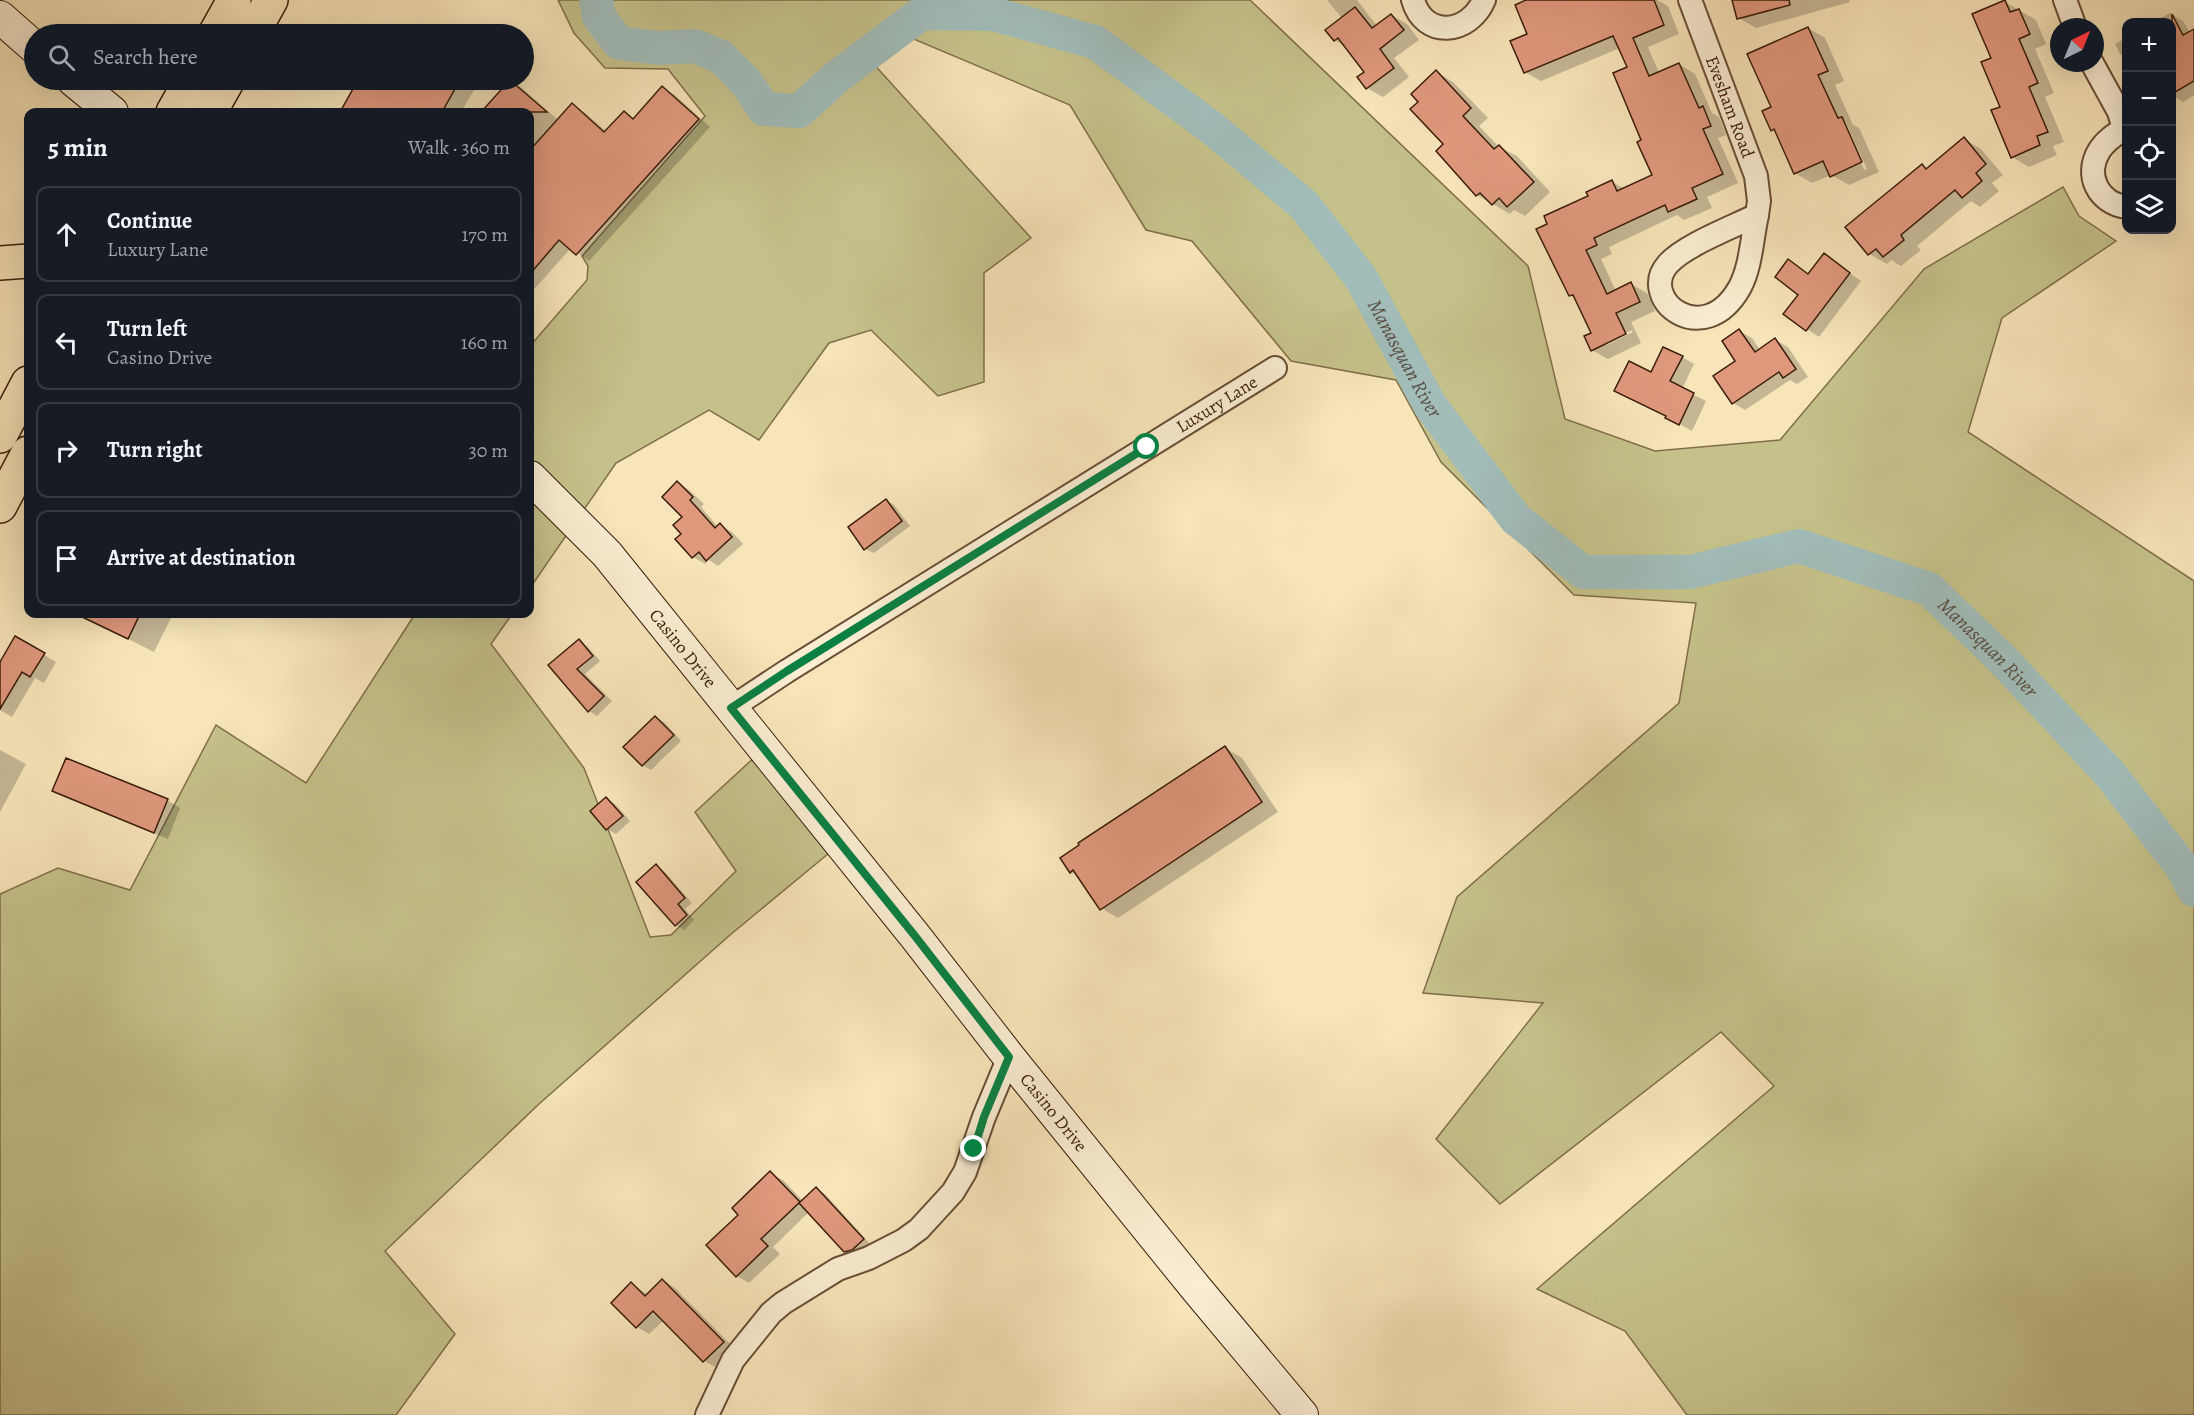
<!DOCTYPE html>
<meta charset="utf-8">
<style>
:root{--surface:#171b24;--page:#242831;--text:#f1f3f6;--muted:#9ea1a6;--line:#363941}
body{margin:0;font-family:Alegreya,serif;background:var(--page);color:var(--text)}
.controls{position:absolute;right:18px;top:18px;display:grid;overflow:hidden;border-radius:12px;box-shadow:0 6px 24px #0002}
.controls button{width:54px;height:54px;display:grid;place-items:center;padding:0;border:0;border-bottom:2px solid var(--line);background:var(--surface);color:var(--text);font:30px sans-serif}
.compass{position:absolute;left:2050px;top:18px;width:54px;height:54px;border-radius:50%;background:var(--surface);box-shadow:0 6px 24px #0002;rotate:43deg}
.stop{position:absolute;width:18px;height:18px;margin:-14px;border:4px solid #0b8043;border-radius:50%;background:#fff}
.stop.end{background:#0b8043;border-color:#fff;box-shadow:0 2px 6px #0008}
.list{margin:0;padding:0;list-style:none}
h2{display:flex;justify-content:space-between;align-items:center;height:78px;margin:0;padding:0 24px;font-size:26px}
h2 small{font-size:20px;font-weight:400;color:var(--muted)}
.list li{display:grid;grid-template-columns:39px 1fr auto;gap:18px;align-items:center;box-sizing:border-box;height:96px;margin:0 12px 12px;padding:0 12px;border:2px solid var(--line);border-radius:12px}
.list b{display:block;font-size:22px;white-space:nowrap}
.list p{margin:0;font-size:20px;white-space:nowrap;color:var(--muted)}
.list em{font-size:20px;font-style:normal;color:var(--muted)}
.icon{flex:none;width:33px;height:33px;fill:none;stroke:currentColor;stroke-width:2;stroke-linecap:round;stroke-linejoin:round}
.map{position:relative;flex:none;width:2194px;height:1415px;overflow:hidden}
.search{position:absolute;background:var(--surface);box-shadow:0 6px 24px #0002;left:24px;top:24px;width:510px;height:66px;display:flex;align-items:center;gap:15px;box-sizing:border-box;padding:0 21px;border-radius:33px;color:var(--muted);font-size:22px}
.panel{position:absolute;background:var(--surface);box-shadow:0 6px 24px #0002;left:24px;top:108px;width:510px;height:510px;border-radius:12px}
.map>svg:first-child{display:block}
.green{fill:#c5c18a;stroke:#806e4a;stroke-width:1.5}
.shadow{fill:#0003;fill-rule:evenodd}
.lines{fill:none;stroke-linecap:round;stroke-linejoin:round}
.river{stroke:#a1bcb9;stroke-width:34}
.building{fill:#e0987d;stroke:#3a1c0a;stroke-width:1.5}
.street-casing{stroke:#694e36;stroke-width:26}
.secondary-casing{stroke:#3a1c0a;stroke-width:34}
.highway-casing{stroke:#3a1c0a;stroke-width:36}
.street{stroke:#faedd2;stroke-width:22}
.secondary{stroke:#faedd2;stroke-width:32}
.highway{stroke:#f7e4b9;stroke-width:33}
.route{stroke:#0b8043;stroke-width:8}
.labels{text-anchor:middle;stroke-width:5;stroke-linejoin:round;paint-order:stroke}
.street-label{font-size:18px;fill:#3a1c0a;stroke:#faedd2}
.water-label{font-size:20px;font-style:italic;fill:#594c3f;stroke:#faedd2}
</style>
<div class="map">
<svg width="2194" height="1415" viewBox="0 0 2194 1415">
<rect width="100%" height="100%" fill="#f7e4b9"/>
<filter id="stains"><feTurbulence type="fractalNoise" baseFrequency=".00333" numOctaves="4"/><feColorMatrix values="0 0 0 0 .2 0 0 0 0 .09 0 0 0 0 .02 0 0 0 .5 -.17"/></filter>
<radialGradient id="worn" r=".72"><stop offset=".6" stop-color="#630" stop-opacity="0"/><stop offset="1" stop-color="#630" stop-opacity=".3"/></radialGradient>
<g class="green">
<path d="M 558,0 L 1250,0 L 1528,266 L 1565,419 L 1655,451 L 1780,440 L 1924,269 L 2063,187 L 2079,216 L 2116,241 L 2002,318 L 1968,432 L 2194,581 L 2194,1415 L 1687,1415 L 1625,1331 L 1537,1289 L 1774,1086 L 1721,1032 L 1500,1204 L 1436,1139 L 1543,1003 L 1423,993 L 1457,897 L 1679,703 L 1696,603 L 1574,595 L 1441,462 L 1396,380 L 1291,361 L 1192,241 L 1146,230 L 1070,105 L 909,37 L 861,50 L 1031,238 L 984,273 L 984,382 L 938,396 L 871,330 L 829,343 L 759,440 L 709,410 L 616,463 L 530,588 L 530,346 L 587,280 L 588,266 L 582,256 L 705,116 L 668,69 L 605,68 L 574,33 Z"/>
<path d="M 415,614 L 512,614 L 491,644 L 584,768 L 650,937 L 671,935 L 736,871 L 695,812 L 757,755 L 834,849 L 730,935 L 539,1104 L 385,1251 L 455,1334 L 396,1415 L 0,1415 L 0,894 L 58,868 L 130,890 L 216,725 L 306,783 Z"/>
</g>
<g class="shadow">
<path d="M 1327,0 L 1357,0 L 1377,26 L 1391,15 L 1407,24 L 1419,40 L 1394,58 L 1409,77 L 1383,97 L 1367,88 L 1366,72 L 1348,48 L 1335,40 L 1342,18 Z"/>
<path d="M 1529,0 L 1657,0 L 1668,6 L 1679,34 L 1648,47 L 1659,73 L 1679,64 L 1695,74 L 1712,113 L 1719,117 L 1726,135 L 1718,138 L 1738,183 L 1707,197 L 1712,208 L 1684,220 L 1677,215 L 1609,247 L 1612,254 L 1601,259 L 1616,291 L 1631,284 L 1647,293 L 1655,311 L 1631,322 L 1641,343 L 1608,359 L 1592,350 L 1593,334 L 1577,299 L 1570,295 L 1590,197 L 1612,182 L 1625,189 L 1654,175 L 1643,141 L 1629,68 L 1620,48 L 1541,81 L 1525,72 L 1529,35 ZM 1632,330 L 1633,332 L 1607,345 L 1607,342 Z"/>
<path d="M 1734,0 L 1849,0 L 1850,2 L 1756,28 L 1739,18 Z"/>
<path d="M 2005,2 L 2036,20 L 2046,44 L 2035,49 L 2054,93 L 2045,97 L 2064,142 L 2053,146 L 2057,155 L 2029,167 L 2012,157 L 1993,59 Z"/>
<path d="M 2170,13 L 2183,21 L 2190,33 L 2194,31 L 2194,95 L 2183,102 L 2172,95 L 2172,22 L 2153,22 Z"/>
<path d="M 1808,28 L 1825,38 L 1844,81 L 1835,85 L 1853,125 L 1859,128 L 1879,172 L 1849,185 L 1831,175 L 1812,183 L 1795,173 L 1777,133 L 1772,130 L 1773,108 ZM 1842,121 L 1845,121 L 1867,169 L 1864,170 Z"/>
<path d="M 2126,38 L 2126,58 L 2120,54 L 2115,44 Z"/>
<path d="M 1436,72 L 1453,82 L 1488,118 L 1479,126 L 1499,147 L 1517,156 L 1550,192 L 1525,216 L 1514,210 L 1510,214 L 1477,195 L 1420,102 Z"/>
<path d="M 360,80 L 480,80 L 461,112 L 342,112 Z"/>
<path d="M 510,81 L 522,88 L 558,120 L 572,105 L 584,112 L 607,132 L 624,113 L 635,119 L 663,88 L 675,95 L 710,127 L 589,261 L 571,248 L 530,294 L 530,112 L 483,112 Z"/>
<path d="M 1964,139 L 1981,149 L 2003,175 L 1992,183 L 1999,191 L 1980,207 L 1971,201 L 1917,246 L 1921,250 L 1901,266 L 1891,260 L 1887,264 L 1869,254 L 1922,165 L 1928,169 Z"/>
<path d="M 1824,255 L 1861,281 L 1819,337 L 1807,329 L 1800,294 L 1788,261 L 1809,275 Z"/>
<path d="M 1739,331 L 1752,338 L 1760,350 L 1775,340 L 1788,347 L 1808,377 L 1797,384 L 1790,380 L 1745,410 L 1733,403 Z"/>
<path d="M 1682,357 L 1694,364 L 1682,389 L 1706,401 L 1692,431 L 1667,417 L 1652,374 Z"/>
<path d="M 678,483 L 689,490 L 704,504 L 701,507 L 718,527 L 720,525 L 732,532 L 743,544 L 718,566 L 709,560 L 705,564 L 693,557 L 683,534 L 684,517 Z"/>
<path d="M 886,500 L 894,505 L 910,526 L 874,553 L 865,549 Z"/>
<path d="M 79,614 L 173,614 L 154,652 Z"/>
<path d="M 16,638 L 56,662 L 44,683 L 35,678 L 12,717 L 0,710 L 0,660 L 2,662 Z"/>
<path d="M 579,641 L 587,646 L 600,661 L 585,674 L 612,701 L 597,716 L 589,711 L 550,665 Z"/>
<path d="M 655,718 L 664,722 L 681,741 L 651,770 L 642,765 Z"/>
<path d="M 1225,748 L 1242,758 L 1278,812 L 1118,918 L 1101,908 L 1080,877 L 1071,872 Z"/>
<path d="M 0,750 L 26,764 L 0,812 Z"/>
<path d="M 54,791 L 167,800 L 180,808 L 168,839 L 67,798 Z"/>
<path d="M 606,799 L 615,804 L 630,821 L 616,834 L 607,829 L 592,811 Z"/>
<path d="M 656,866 L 664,871 L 692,903 L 685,909 L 694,920 L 684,930 L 676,925 Z"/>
<path d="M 770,1173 L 783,1180 L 803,1201 L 816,1189 L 825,1194 L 871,1245 L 854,1256 L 845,1251 L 809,1212 L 773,1247 L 780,1254 L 749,1283 L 737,1276 L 740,1215 Z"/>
<path d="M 663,1280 L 675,1288 L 736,1350 L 717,1368 L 704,1361 L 664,1320 L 649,1334 L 637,1327 L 632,1284 L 648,1295 Z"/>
</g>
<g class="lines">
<path class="river" id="s1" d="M 596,0 L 599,17 L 619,43 L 659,48 L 695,46 L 721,57 L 746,82 L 764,109 L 799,111 L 838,76 L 922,13 L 993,14 L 1095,42 L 1212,128 L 1304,205 L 1361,278 L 1430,405 L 1516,519 L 1583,572 L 1690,572 L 1799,546 L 1929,589 L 2001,658 L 2110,774 L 2182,867 L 2194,890"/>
</g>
<g class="building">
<path d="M 1526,0 L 1654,0 L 1664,25 L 1633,38 L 1649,76 L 1679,63 L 1699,108 L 1703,106 L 1711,126 L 1703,129 L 1723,174 L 1692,188 L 1697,199 L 1668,212 L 1665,205 L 1594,238 L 1597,245 L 1586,250 L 1607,294 L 1631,282 L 1640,302 L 1616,313 L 1626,334 L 1591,351 L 1584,336 L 1591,333 L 1573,295 L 1569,296 L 1536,229 L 1547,224 L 1544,216 L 1588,196 L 1586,192 L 1612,180 L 1617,191 L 1652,175 L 1637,142 L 1641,140 L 1613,73 L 1627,67 L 1613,36 L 1524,73 L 1510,41 L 1527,34 L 1515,5 Z"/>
<path d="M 1732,0 L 1789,0 L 1790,5 L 1737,19 Z"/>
<path d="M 2005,0 L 2010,12 L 2019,9 L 2030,34 L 2019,39 L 2038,83 L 2029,87 L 2048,132 L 2037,136 L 2040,145 L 2011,158 L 1991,110 L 2000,107 L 1981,62 L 1991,58 L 1972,14 Z"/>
<path d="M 1355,7 L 1372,28 L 1391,14 L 1404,30 L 1380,49 L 1394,68 L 1366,89 L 1357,77 L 1364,72 L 1338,38 L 1334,41 L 1325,30 Z"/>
<path d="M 2172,14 L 2183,35 L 2194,29 L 2194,81 L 2172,94 Z"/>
<path d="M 1808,27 L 1828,71 L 1818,75 L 1838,118 L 1842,117 L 1862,162 L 1830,177 L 1823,161 L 1794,174 L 1774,129 L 1771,131 L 1762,111 L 1771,107 L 1747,54 Z"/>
<path d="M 1436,70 L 1471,108 L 1463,116 L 1494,149 L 1499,145 L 1534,182 L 1507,207 L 1499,198 L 1492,205 L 1480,193 L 1476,196 L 1436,151 L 1443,144 L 1410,109 L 1418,102 L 1411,94 Z"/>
<path d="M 358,80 L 460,80 L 442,112 L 340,112 Z"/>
<path d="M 510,80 L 547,112 L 481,112 Z"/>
<path d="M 662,86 L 699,119 L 576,255 L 559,240 L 530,274 L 530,150 L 572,103 L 604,132 L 624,111 L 633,119 Z"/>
<path d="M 1964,137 L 1986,164 L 1976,173 L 1982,181 L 1962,198 L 1955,190 L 1901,235 L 1904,240 L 1883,257 L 1876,249 L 1868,255 L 1845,227 L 1922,164 L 1926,169 Z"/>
<path d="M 1824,253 L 1850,273 L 1806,331 L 1783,314 L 1798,295 L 1775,277 L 1788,259 L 1808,274 Z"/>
<path d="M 1739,329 L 1755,352 L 1775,338 L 1796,369 L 1783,378 L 1779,372 L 1732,404 L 1713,376 L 1735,361 L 1722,341 Z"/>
<path d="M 1663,347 L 1683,356 L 1670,381 L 1694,393 L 1679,425 L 1665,418 L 1666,416 L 1614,391 L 1629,361 L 1651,372 Z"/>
<path d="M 677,481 L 693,497 L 690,500 L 715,528 L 720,523 L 732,537 L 706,561 L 699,552 L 692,558 L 675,539 L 681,534 L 673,525 L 682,517 L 662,497 Z"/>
<path d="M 886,499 L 902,521 L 864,550 L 848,527 Z"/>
<path d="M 76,614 L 140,614 L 128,639 Z"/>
<path d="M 15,636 L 45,653 L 30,677 L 22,672 L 0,709 L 0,662 Z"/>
<path d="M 579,639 L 593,656 L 577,669 L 604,696 L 588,712 L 548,665 Z"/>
<path d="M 655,716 L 674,735 L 642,766 L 623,747 Z"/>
<path d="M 1225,746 L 1262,802 L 1100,910 L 1073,870 L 1070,873 L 1060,858 L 1079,845 L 1078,843 Z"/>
<path d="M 66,758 L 168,799 L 154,833 L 52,791 Z"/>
<path d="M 606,797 L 623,816 L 606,830 L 590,811 Z"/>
<path d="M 656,864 L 685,898 L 678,904 L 687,915 L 675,926 L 636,882 Z"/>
<path d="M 770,1171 L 800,1202 L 761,1239 L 768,1246 L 736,1277 L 706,1245 L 738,1215 L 732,1208 Z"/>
<path d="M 816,1187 L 864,1239 L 852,1250 L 844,1252 L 799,1203 Z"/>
<path d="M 662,1279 L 724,1342 L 703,1362 L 653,1311 L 636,1328 L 611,1303 L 631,1282 L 645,1296 Z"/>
</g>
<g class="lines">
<g class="street-casing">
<g id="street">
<path d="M 1413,0 C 1424,39 1469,35 1484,0"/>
<path id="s2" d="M 1690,0 L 1756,176 L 1759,201 L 1757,215"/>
<path d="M 2065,0 L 2075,27"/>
<path d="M 2092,63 L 2119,112 L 2124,129"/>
<path d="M 2126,130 L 2124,129 C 2114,135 2105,141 2099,151 C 2084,176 2099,203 2126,207"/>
<path d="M 1757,215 C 1752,238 1751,266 1740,287 C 1704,352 1637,299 1668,264 C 1685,245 1733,227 1757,215 Z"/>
<path id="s3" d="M 731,708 L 787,671 L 1275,368"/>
<path d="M 707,1415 L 733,1360 L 771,1313 L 783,1303 L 838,1269 L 869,1258 L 904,1240 L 919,1229 L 953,1192 L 965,1172 L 984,1117 L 1009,1057"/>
</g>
</g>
<g class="secondary-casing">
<g id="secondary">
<path d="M 0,17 L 34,47"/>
<path d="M 73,80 L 112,112"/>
<path id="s4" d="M 530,477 L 607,554 L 915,936 L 1009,1057 L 1195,1287 L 1302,1415"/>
</g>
</g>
<g class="highway-casing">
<g id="highway">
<path d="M 215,34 L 234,0"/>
<path d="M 252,34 L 271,0"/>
<path d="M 173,112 L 191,80"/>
<path d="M 210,112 L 228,80"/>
<path d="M 0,263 L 28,261"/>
<path d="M 0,436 L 28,383"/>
<path d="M 0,506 L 28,453"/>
</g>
</g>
<use href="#street" class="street"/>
<use href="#secondary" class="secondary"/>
<use href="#highway" class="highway"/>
</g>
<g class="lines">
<path class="route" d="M 974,1149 L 984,1117 L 1009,1057 L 915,936 L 731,708 L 787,671 L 1147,447"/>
</g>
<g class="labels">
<g class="street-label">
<text dy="6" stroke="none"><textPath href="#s2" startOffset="114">Evesham Road</textPath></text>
<text dy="6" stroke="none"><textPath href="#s3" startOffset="573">Luxury Lane</textPath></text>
<text dy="6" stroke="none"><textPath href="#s4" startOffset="230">Casino Drive</textPath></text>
<text dy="6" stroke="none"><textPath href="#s4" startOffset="824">Casino Drive</textPath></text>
</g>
<g class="water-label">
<text dy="7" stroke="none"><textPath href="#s1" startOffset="1041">Manasquan River</textPath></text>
<text dy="7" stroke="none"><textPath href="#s1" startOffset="1761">Manasquan River</textPath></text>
</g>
</g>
<rect width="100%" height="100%" filter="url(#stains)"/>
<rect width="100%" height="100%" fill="url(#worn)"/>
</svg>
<div class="controls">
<button>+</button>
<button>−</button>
<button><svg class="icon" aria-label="locate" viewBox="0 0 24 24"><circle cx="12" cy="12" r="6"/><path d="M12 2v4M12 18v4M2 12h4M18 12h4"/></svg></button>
<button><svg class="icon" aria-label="layers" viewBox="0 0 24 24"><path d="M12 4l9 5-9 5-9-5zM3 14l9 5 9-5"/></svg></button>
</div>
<svg class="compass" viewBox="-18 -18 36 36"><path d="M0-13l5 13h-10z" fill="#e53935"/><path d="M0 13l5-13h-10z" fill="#9ea1a6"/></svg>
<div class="stop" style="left:1147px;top:447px"></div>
<div class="stop end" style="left:974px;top:1149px"></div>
<div class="search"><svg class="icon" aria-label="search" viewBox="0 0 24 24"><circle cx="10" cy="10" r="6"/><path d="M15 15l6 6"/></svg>Search here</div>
<section class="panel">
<h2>5 min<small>Walk · 360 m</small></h2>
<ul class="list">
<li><svg class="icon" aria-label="ahead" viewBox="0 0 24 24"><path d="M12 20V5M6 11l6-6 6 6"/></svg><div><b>Continue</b><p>Luxury Lane</p></div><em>170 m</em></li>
<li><svg class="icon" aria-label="left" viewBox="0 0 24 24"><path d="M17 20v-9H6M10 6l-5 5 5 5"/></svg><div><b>Turn left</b><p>Casino Drive</p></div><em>160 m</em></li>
<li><svg class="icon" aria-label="right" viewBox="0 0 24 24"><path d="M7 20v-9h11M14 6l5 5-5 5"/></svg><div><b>Turn right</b></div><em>30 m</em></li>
<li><svg class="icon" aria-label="arrive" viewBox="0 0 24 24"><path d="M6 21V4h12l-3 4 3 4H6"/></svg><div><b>Arrive at destination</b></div></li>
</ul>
</section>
</div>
